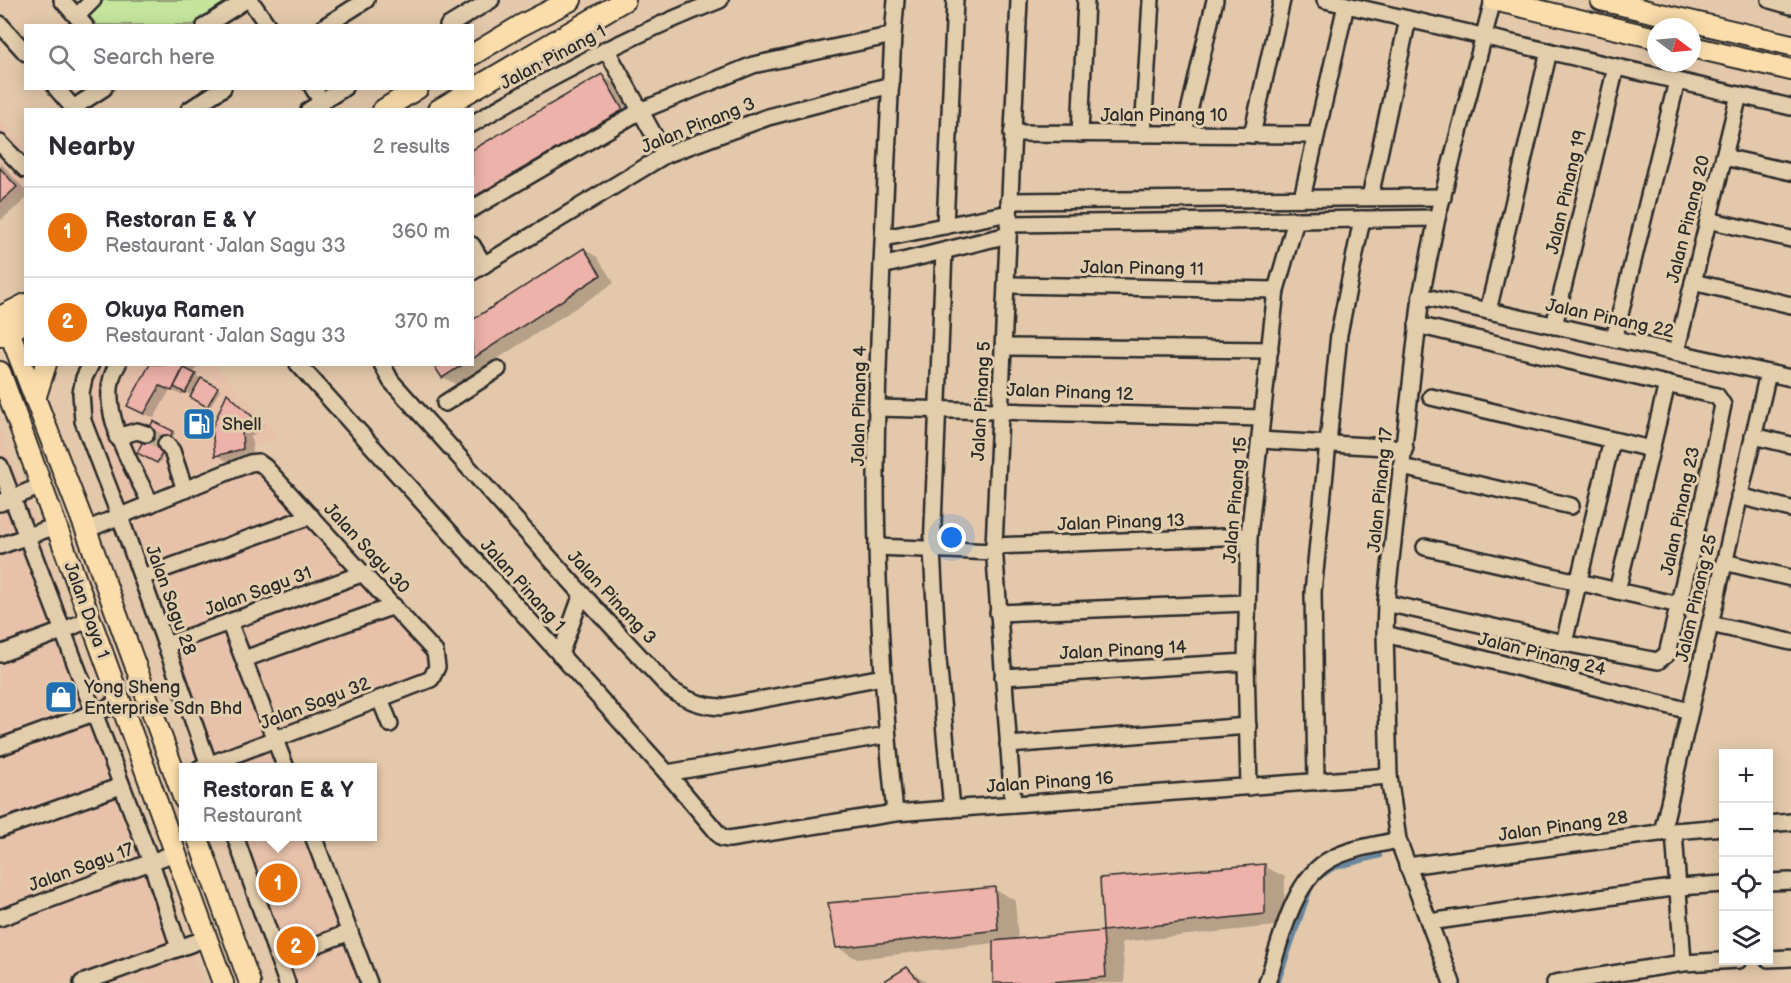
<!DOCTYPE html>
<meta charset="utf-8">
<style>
:root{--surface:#fff;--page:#f2f2f3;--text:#2b2b33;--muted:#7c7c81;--line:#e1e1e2;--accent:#111827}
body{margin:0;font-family:"Balsamiq Sans",sans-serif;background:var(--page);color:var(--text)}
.controls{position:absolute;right:18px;bottom:18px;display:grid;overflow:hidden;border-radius:0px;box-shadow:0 3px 15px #0003}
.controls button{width:54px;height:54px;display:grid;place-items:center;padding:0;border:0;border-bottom:2px solid var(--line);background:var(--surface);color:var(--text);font:30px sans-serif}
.compass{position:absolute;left:1647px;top:18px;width:54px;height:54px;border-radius:50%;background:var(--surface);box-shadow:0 3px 15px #0003;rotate:106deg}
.you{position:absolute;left:952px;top:538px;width:21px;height:21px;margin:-15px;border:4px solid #fff;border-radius:50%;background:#1a73e8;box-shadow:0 0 0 9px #1a73e833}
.badge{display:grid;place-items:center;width:39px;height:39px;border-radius:50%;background:var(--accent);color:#fff;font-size:20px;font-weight:700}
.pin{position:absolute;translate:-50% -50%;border:3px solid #fff;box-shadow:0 2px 6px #0006}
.popup{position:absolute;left:179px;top:763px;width:198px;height:78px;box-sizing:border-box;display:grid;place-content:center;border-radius:0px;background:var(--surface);filter:drop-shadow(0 2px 4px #0005);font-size:20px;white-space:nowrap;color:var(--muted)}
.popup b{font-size:22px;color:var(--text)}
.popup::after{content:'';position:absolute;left:50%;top:100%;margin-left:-12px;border:12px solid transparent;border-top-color:var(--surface)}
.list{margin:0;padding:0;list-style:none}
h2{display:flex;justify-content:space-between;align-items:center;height:78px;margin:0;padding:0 24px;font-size:26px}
h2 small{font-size:20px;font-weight:400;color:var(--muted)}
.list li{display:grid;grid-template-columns:39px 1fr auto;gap:18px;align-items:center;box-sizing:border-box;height:90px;padding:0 24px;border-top:2px solid var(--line)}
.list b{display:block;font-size:22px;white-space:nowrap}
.list p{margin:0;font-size:20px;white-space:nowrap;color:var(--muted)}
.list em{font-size:20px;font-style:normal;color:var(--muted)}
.icon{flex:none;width:33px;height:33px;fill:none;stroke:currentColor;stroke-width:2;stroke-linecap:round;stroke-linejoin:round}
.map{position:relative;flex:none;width:1791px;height:983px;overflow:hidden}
.search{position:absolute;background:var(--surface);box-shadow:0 3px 15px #0003;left:24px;top:24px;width:450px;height:66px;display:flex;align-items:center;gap:15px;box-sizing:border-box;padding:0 21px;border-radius:0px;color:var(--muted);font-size:22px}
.panel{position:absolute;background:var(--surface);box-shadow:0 3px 15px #0003;left:24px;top:108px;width:450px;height:258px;border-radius:0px}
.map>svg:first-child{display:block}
.built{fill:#e7c1aa}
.garden{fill:#c5e59d;stroke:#788864;stroke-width:1.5}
.shadow{fill:#0003}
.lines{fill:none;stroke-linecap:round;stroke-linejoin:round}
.stream{stroke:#67879f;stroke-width:4.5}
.building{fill:#edb2a9;stroke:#2b2b2b;stroke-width:1.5}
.minor-tunnel{stroke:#bfa991;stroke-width:15;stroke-dasharray:15 8;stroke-linecap:butt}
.minor-casing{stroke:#2b2b2b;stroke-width:20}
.major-casing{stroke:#2b2b2b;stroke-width:24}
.minor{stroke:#e2cdac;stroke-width:15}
.major{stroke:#fbddab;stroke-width:20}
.labels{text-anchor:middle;stroke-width:6;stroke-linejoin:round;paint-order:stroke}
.street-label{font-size:18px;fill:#2b2b2b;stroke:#e2cdac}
.poi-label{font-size:18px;fill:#2b2b2b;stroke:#e2cdac;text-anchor:start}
</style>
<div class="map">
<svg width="1791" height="983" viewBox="0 0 1791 983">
<rect width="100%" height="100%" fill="#e4c8ab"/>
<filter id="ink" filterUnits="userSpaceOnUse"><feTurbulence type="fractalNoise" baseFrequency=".0167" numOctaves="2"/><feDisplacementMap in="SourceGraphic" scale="12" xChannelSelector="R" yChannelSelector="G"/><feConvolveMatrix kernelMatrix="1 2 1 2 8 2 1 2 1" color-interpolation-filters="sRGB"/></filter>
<g filter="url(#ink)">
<g class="built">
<path d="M 0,120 L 26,148 L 25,190 L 0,213 Z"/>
<path d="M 99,364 L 214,365 L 280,436 L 121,504 L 88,421 L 86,391 L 95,369 Z"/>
<path d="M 0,429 L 1,430 L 202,983 L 0,983 Z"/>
<path d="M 251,458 L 442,671 L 282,742 L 292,767 L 204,767 L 113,514 Z"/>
<path d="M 229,837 L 318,837 L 375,983 L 281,983 Z"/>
</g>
<path class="garden" d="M 104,0 L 234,0 L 193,25 L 97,25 L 87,14 Z"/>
<g class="shadow">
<path d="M 602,76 L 616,84 L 636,118 L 472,203 L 472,152 Z"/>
<path d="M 0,162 L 26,191 L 26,199 L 0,221 Z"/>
<path d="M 584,249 L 597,257 L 614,283 L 457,385 L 443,377 L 435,364 L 472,364 L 472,322 Z"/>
<path d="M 152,364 L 194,364 L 197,366 L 193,374 L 220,390 L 210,407 L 184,391 L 182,395 L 170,390 L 154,418 L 139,411 Z"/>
<path d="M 227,395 L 237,401 L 264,426 L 251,437 L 253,454 L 227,461 L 217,455 Z"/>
<path d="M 154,423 L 175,433 L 160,463 L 139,453 Z"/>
<path d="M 1264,866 L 1285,877 L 1284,925 L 1122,942 L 1125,983 L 995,983 L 995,943 L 857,959 L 837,947 L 994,889 L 1015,900 L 1018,940 L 1104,933 L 1102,879 Z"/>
<path d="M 907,969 L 929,983 L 884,983 Z"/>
</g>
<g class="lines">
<path class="stream" d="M 1278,983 L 1313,882 L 1334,868 L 1380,856"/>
</g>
<g class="building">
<path d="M 602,74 L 623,110 L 472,198 L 472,150 Z"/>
<path d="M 0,168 L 17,187 L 0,202 Z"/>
<path d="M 584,248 L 601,275 L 472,359 L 472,320 Z"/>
<path d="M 150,364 L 185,364 L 172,391 L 160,386 L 144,414 L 127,406 Z"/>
<path d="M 433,364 L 464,364 L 442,378 Z"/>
<path d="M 184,368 L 196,374 L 185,393 L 174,387 Z"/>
<path d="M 201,378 L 218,387 L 207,407 L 190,397 Z"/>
<path d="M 227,393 L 255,419 L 242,431 L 243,449 L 215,456 L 212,428 Z"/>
<path d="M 153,421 L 173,431 L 157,463 L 137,453 Z"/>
<path d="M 1265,864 L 1265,914 L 1103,931 L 1100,878 Z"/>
<path d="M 995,887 L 998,930 L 836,948 L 828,903 Z"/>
<path d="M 1103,931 L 1106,977 L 1041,983 L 993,983 L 993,941 Z"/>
<path d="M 907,967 L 921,983 L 881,983 Z"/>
</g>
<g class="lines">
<path class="minor-tunnel" d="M 146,434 L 166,444"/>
<g class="minor-casing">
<g id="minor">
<path d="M 62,0 L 85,26"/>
<path d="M 250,0 L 268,26"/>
<path d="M 1325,0 L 1791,107"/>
<path d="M 1770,0 L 1791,6"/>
<path d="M 77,16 L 93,0"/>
<path d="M 0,24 L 26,53"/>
<path d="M 205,26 L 246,0"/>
<path d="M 325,26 L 366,0"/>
<path d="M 448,26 L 491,0"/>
<path d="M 606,49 L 665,155"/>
<path d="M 56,88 L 75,110"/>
<path d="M 313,88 L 322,102"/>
<path d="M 73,108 L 104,88"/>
<path d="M 189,110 L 223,88"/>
<path d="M 309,110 L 344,88"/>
<path d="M 472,124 C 553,75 632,34 720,0"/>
<path d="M 1012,133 L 1316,135"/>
<path d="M 1184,133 L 1215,0"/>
<path d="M 1080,134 L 1086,0"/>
<path d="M 1143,134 L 1151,0"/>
<path d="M 1252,135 L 1282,0"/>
<path d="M 0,143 L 26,170"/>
<path d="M 1724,157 L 1791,172"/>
<path d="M 1370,197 L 1408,19"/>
<path d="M 1302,198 L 1346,5"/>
<path d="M 1009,201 L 1443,197"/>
<path d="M 472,209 L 640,111 L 753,65 L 893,35"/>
<path d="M 1708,220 L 1791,239"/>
<path d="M 1008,224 L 1437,218"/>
<path d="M 945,226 L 955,0"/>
<path d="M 884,238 L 1009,213"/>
<path d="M 472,245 L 484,265"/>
<path d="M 944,251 L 932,550 L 938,659 L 952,809"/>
<path d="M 882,266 L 1008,235"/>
<path d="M 472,272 L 665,155 L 768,117 L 891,85"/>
<path d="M 1693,282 L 1791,305"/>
<path d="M 1006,285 L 1276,290"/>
<path d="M 1421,296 L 1791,378"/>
<path d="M 1488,311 L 1549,51"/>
<path d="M 1554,326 L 1616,67"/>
<path d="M 1614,339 L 1677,81"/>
<path d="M 1003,347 L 1270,350"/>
<path d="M 1676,352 L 1739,95"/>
<path d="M 91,364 L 84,378 L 81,393 L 83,421 L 120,517 L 210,768"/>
<path d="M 118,364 C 92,403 134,469 151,504"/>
<path d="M 298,364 L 667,773 L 722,838 L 729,839 L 895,813 L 1389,776"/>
<path d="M 382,364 L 391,381 L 582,594 L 669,688 C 685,700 701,706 721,707 L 883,677"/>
<path d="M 1431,397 L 1651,449"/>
<path d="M 445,403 L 498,369"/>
<path d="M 876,408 L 1262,418"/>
<path d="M 1753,436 L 1791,445"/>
<path d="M 117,437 L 137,431 L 146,434"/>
<path d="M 1260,440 L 1405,448"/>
<path d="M 166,444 L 172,451 L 185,490"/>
<path d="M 0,466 L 151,862 L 179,948"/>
<path d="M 1402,467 L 1571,506"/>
<path d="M 1739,496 L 1791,509"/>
<path d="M 0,503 L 41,486"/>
<path d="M 86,530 L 250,463 L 258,462 L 265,467 L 435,652 L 437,667 L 431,679 L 200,768"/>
<path d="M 0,546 L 56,526"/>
<path d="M 994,546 L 1249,536"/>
<path d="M 877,547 L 994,552"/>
<path d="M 1425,547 L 1679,605"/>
<path d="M 1724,562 L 1791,578"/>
<path d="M 142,577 L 311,516"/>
<path d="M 1617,591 L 1667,384"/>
<path d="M 1386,603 L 1564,643 L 1658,661 L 1667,654 L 1705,492 L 1723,405 L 1717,396 L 1417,325"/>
<path d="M 998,613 L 1246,603"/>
<path d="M 229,622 L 286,768"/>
<path d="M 1710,624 L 1791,642"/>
<path d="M 1385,634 L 1690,711"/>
<path d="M 1564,643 L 1612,440"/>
<path d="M 166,645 L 364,573"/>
<path d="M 0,654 L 62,631 L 90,619"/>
<path d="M 560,655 L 582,594"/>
<path d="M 244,659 L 394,606"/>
<path d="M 1003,677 L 1246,662"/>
<path d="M 380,699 L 390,724"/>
<path d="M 1008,745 L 1248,726"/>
<path d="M 0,747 L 121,703"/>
<path d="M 667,773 L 887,735"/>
<path d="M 1316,782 L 1313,592 L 1339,334 L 1362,219"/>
<path d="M 1249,787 L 1246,662 L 1249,536 L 1276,290 L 1296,220"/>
<path d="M 1013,804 L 994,546 L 1019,0"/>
<path d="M 895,813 C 881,678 873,542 877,406 C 880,282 887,159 893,35 L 896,0"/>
<path d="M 1768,824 L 1791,822"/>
<path d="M 0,829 L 121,786"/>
<path d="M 1674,831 L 1683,963"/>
<path d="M 1662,833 L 1768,373"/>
<path d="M 235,836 L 287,983"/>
<path d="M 313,836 L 369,983"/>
<path d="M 1407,866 L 1674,831 L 1724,827"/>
<path d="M 1768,882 L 1791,881"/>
<path d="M 0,918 L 175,853"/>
<path d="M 1429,922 L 1679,887 L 1724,884"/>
<path d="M 279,959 L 350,932"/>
<path d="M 1768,959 L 1791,958"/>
<path d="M 82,983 L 207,938"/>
<path d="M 1267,983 C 1280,944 1292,879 1331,859 C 1351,848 1377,845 1398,840"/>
<path d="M 1452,983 L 1398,840 L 1389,776 L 1385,634 L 1386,603 L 1421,296 L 1437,218 L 1493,0"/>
<path d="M 1555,983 L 1683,963 L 1739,960"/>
</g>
</g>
<g class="major-casing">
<g id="major">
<path d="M 1494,0 L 1656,38"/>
<path d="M 1601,0 L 1791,45"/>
<path d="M 1692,47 L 1791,70"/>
<path d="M 472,55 L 520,26 L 571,0"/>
<path d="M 383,110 L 418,88"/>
<path d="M 438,110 L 625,0"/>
<path d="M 0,317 L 26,304"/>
<path d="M 9,331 L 86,530 L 184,799"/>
<path d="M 0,336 L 26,322"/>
<path d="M 0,372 L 223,983"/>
<path d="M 35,399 L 46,364"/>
<path d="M 197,836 L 250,983"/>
</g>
</g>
<use href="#minor" class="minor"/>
<use href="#major" class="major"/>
</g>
</g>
<defs>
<g id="fuel-square" transform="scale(1.725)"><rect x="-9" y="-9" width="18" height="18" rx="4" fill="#1f6fb2" stroke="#e2cdac"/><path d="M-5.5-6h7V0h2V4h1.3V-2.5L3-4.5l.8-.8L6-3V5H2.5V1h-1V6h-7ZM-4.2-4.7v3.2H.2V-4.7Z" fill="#fff"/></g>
<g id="shop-square" transform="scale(1.725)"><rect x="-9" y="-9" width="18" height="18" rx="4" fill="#1f6fb2" stroke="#e2cdac"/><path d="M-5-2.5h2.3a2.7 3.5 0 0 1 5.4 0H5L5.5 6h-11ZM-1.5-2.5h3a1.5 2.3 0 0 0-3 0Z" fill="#fff"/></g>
</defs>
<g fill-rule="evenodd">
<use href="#fuel-square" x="199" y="424"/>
<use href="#shop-square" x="61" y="697"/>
</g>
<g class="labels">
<g class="street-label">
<text transform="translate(553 57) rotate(-28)" y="6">Jalan Pinang 1</text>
<text x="1164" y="121">Jalan Pinang 10</text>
<text transform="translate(698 125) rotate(-22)" y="6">Jalan Pinang 3</text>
<text transform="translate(1566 192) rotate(-77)" y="6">Jalan Pinang 19</text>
<text transform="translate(1688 219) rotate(-76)" y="6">Jalan Pinang 20</text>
<text transform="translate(1142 268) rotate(1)" y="6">Jalan Pinang 11</text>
<text transform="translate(1610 318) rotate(12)" y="6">Jalan Pinang 22</text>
<text transform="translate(1070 392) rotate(2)" y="6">Jalan Pinang 12</text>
<text transform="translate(981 401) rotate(-87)" y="6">Jalan Pinang 5</text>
<text transform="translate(859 406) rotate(-89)" y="6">Jalan Pinang 4</text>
<text transform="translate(1380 490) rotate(-84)" y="6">Jalan Pinang 17</text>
<text transform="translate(1235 500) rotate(-85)" y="6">Jalan Pinang 15</text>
<text transform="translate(1680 511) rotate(-78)" y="6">Jalan Pinang 23</text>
<text transform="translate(1121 522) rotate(-2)" y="6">Jalan Pinang 13</text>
<text transform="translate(367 548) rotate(47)" y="6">Jalan Sagu 30</text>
<text transform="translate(523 585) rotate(48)" y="6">Jalan Pinang 1</text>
<text transform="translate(258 591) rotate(-20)" y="6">Jalan Sagu 31</text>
<text transform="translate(612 597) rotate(47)" y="6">Jalan Pinang 3</text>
<text transform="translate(1696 598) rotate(-77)" y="6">Jalan Pinang 25</text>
<text transform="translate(171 600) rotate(70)" y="6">Jalan Sagu 28</text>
<text transform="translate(87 610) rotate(70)" y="6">Jalan Daya 1</text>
<text transform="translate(1123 650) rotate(-3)" y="6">Jalan Pinang 14</text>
<text transform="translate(1542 654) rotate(14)" y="6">Jalan Pinang 24</text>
<text transform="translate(315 703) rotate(-21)" y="6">Jalan Sagu 32</text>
<text transform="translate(1050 782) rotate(-4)" y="6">Jalan Pinang 16</text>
<text transform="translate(1563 826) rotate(-8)" y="6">Jalan Pinang 28</text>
<text transform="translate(81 867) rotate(-20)" y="6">Jalan Sagu 17</text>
</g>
<g class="poi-label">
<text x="222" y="430">Shell</text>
<text x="84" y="693">Yong Sheng<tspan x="84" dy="21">Enterprise Sdn Bhd</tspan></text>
</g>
</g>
</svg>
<div class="controls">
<button>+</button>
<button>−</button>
<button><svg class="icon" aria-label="locate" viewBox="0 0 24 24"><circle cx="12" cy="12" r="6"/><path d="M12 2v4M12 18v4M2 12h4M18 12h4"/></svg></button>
<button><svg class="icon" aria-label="layers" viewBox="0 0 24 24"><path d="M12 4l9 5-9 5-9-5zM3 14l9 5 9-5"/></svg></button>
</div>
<svg class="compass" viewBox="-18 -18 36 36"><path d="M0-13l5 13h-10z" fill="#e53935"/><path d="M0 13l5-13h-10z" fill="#7c7c81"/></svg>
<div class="you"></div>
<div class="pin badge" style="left:278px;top:883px;background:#e8710a">1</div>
<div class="popup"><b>Restoran E &amp; Y</b>Restaurant</div>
<div class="pin badge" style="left:296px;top:946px;background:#e8710a">2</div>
<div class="search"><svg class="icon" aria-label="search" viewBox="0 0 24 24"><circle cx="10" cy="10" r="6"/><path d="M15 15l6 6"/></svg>Search here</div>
<section class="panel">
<h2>Nearby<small>2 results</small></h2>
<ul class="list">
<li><span class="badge" style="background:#e8710a">1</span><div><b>Restoran E &amp; Y</b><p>Restaurant · Jalan Sagu 33</p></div><em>360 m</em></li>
<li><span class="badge" style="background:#e8710a">2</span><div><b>Okuya Ramen</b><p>Restaurant · Jalan Sagu 33</p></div><em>370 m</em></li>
</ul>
</section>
</div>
